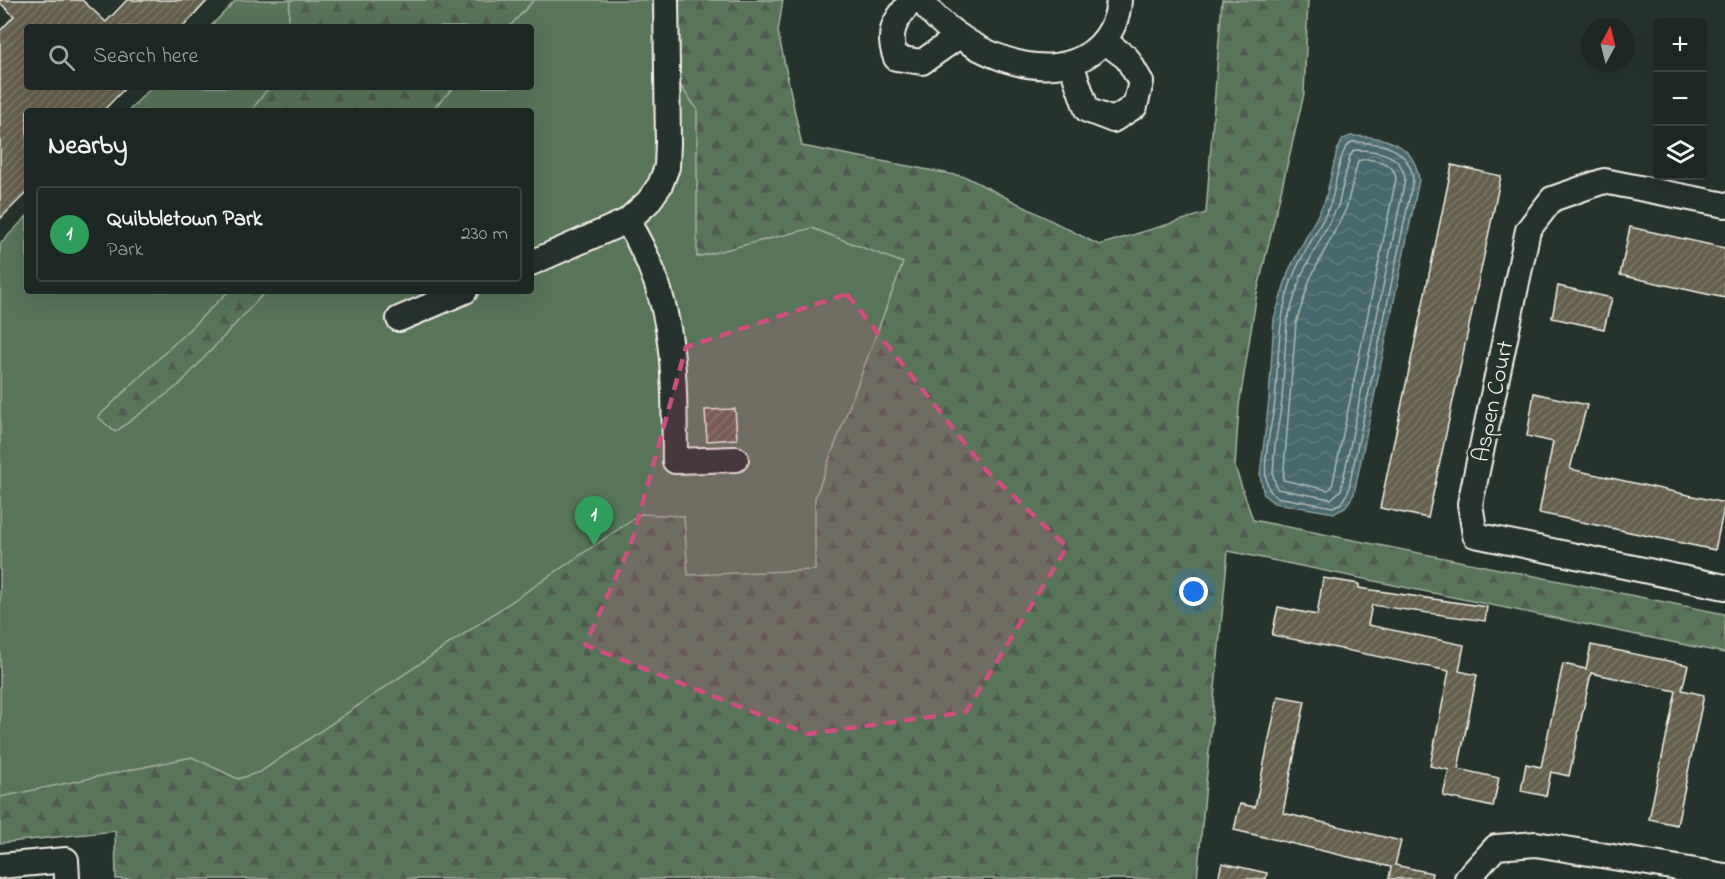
<!DOCTYPE html>
<meta charset="utf-8">
<style>
:root{--surface:#1c2622;--page:#29322f;--text:#f1f3f6;--muted:#a0a5a5;--line:#3a4340;--accent:#bca0f2}
body{margin:0;font-family:"Indie Flower",sans-serif;background:var(--page);color:var(--text)}
.controls{position:absolute;right:18px;top:18px;display:grid;overflow:hidden;border-radius:6px;box-shadow:0 6px 24px #0002}
.controls button{width:54px;height:54px;display:grid;place-items:center;padding:0;border:0;border-bottom:2px solid var(--line);background:var(--surface);color:var(--text);font:30px sans-serif}
.compass{position:absolute;left:1581px;top:18px;width:54px;height:54px;border-radius:50%;background:var(--surface);box-shadow:0 6px 24px #0002;rotate:7deg}
.you{position:absolute;left:1194px;top:592px;width:21px;height:21px;margin:-15px;border:4px solid #fff;border-radius:50%;background:#1a73e8;box-shadow:0 0 0 9px #1a73e833}
.badge{display:grid;place-items:center;width:39px;height:39px;border-radius:50%;background:var(--accent);color:#fff;font-size:20px;font-weight:700}
.pin{position:absolute;translate:-50% -50px;filter:drop-shadow(0 2px 3px #0008)}
.pin::after{content:'';position:absolute;top:32px;width:21px;height:18px;background:inherit;clip-path:polygon(0 0,100% 0,50% 100%)}
.list{margin:0;padding:0;list-style:none}
h2{display:flex;justify-content:space-between;align-items:center;height:78px;margin:0;padding:0 24px;font-size:26px}
h2 small{font-size:20px;font-weight:400;color:var(--muted)}
.list li{display:grid;grid-template-columns:39px 1fr auto;gap:18px;align-items:center;box-sizing:border-box;height:96px;margin:0 12px 12px;padding:0 12px;border:2px solid var(--line);border-radius:6px}
.list b{display:block;font-size:22px;white-space:nowrap}
.list p{margin:0;font-size:20px;white-space:nowrap;color:var(--muted)}
.list em{font-size:20px;font-style:normal;color:var(--muted)}
.icon{flex:none;width:33px;height:33px;fill:none;stroke:currentColor;stroke-width:2;stroke-linecap:round;stroke-linejoin:round}
.map{position:relative;flex:none;width:1725px;height:879px;overflow:hidden}
.search{position:absolute;background:var(--surface);box-shadow:0 6px 24px #0002;left:24px;top:24px;width:510px;height:66px;display:flex;align-items:center;gap:15px;box-sizing:border-box;padding:0 21px;border-radius:6px;color:var(--muted);font-size:22px}
.panel{position:absolute;background:var(--surface);box-shadow:0 6px 24px #0002;left:24px;top:108px;width:510px;height:186px;border-radius:6px}
.map>svg:first-child{display:block}
.green{fill:#59745a;stroke:#a6b2a1;stroke-width:1.5}
.forest{fill:url(#forest-firs);stroke:#a6b2a1;stroke-width:1.5}
.water{fill:url(#water-waves);stroke:#8c9e9e;stroke-width:1.5}
.lines{fill:none;stroke-linecap:round;stroke-linejoin:round}
.shore{stroke:#aebab6;stroke-width:1.5}
.building{fill:url(#building-hatch);stroke:#f4f1e8;stroke-width:1.5}
.minor-casing{stroke:#f4f1e8;stroke-width:28}
.minor{stroke:#26332d;stroke-width:24}
.marked{fill:#ce4e7e;fill-opacity:0.2;stroke:#ce4e7e;stroke-width:4.5;stroke-dasharray:12 8;stroke-linejoin:round}
.labels{text-anchor:middle;stroke-width:6;stroke-linejoin:round;paint-order:stroke}
.street-label{font-size:24px;fill:#f4f1e8;stroke:#26332d}
</style>
<div class="map">
<svg width="1725" height="879" viewBox="0 0 1725 879">
<defs>
<pattern id="forest-firs" width="22" height="20" patternUnits="userSpaceOnUse" patternTransform="scale(1.5)"><rect width="22" height="20" fill="#59745a"/><path d="M5 1l3.5 6h-7zM16 11l3.5 6h-7z" fill="#505c4f"/></pattern>
<pattern id="water-waves" width="16" height="10" patternUnits="userSpaceOnUse" patternTransform="scale(1.5)"><rect width="16" height="10" fill="#46676c"/><path d="M0 5q4-4 8 0t8 0" fill="none" stroke="#617d81"/></pattern>
<pattern id="building-hatch" width="6" height="6" patternUnits="userSpaceOnUse" patternTransform="scale(1.5)"><rect width="6" height="6" fill="#65614e"/><path d="M-1 1l2-2M0 6l6-6M5 7l2-2" fill="none" stroke="#7c7868"/></pattern>
</defs>
<rect width="100%" height="100%" fill="#26332d"/>
<filter id="ink" filterUnits="userSpaceOnUse"><feTurbulence type="fractalNoise" baseFrequency=".0167" numOctaves="2"/><feDisplacementMap in="SourceGraphic" scale="12" xChannelSelector="R" yChannelSelector="G"/><feConvolveMatrix kernelMatrix="1 2 1 2 8 2 1 2 1" color-interpolation-filters="sRGB"/></filter>
<g filter="url(#ink)">
<path class="green" d="M 236,0 L 778,0 L 778,168 L 1213,277 L 1157,879 L 164,801 L 0,816 L 0,244 L 27,216 L 27,291 L 531,291 L 531,111 L 128,111 L 152,87 L 531,87 L 531,27 L 210,27 Z"/>
<g class="forest">
<path d="M 290,0 L 534,0 L 509,27 L 288,27 Z"/>
<path d="M 671,0 L 783,0 L 778,32 L 802,146 L 966,177 L 1099,245 L 1206,213 L 1222,0 L 1308,0 L 1304,94 L 1257,293 L 1239,406 L 1235,467 L 1253,520 L 1725,614 L 1725,653 L 1228,551 L 1197,879 L 116,879 L 115,831 L 0,843 L 0,797 L 192,757 L 238,779 L 260,772 L 641,514 L 684,516 L 688,575 L 815,570 L 815,498 L 903,263 L 812,228 L 697,257 L 697,109 L 677,81 Z"/>
<path d="M 269,87 L 454,87 L 431,111 L 251,111 Z"/>
<path d="M 229,291 L 266,291 L 179,385 L 115,432 L 98,417 Z"/>
</g>
<path class="water" d="M 1351,136 C 1384,136 1415,143 1419,180 L 1354,494 L 1345,508 L 1335,513 L 1274,503 L 1264,495 L 1260,475 L 1269,400 L 1274,319 L 1289,270 L 1325,201 L 1337,151 L 1343,139 Z"/>
<g class="lines">
<g class="shore">
<path d="M 1352,142 C 1380,142 1410,147 1413,180 L 1348,492 L 1341,503 L 1333,507 L 1276,497 C 1254,483 1273,423 1275,401 C 1279,357 1277,316 1294,274 C 1304,250 1320,229 1330,205 C 1336,191 1338,148 1352,142 Z"/>
<path d="M 1354,150 C 1376,150 1403,153 1405,180 L 1341,490 L 1331,499 L 1277,489 L 1273,475 L 1275,445 L 1282,401 L 1287,321 L 1301,276 L 1338,206 L 1350,156 Z"/>
<path d="M 1366,159 C 1380,161 1395,163 1396,179 L 1332,487 L 1328,490 L 1283,480 L 1296,323 L 1310,279 L 1346,209 L 1358,161 Z"/>
</g>
</g>
<g class="building">
<path d="M 0,0 L 82,0 L 106,22 L 127,0 L 208,0 L 183,27 L 27,27 L 27,87 L 126,87 L 103,111 L 27,111 L 27,192 L 0,219 L 0,31 L 14,16 L 0,3 Z"/>
<path d="M 1452,165 L 1501,176 L 1428,518 L 1380,508 Z"/>
<path d="M 1630,227 L 1725,248 L 1725,298 L 1620,275 Z"/>
<path d="M 1558,286 L 1612,298 L 1604,329 L 1552,318 Z"/>
<path d="M 1534,393 L 1587,405 L 1570,469 L 1725,503 L 1715,550 L 1539,513 L 1553,442 L 1527,436 Z"/>
<path d="M 735,409 L 737,439 L 707,441 L 705,410 Z"/>
<path d="M 1323,578 L 1359,584 L 1359,588 L 1487,607 L 1485,621 L 1372,605 L 1368,625 L 1464,645 L 1459,671 L 1477,675 L 1458,769 L 1499,778 L 1493,807 L 1443,796 L 1449,770 L 1430,766 L 1449,671 L 1272,635 L 1278,607 L 1317,615 Z"/>
<path d="M 1591,645 L 1688,665 L 1682,690 L 1704,695 L 1677,825 L 1649,819 L 1676,691 L 1591,673 L 1569,776 L 1551,772 L 1546,796 L 1521,791 L 1526,764 L 1541,767 L 1563,664 L 1586,669 Z"/>
<path d="M 1278,696 L 1305,701 L 1283,813 L 1401,841 L 1395,865 L 1432,873 L 1431,879 L 1389,879 L 1391,867 L 1234,830 L 1240,804 L 1255,807 Z"/>
<path d="M 1222,863 L 1267,873 L 1266,879 L 1218,879 Z"/>
</g>
<g class="lines">
<g class="minor-casing">
<g id="minor">
<path d="M 912,0 C 895,20 886,32 896,58 L 922,62 L 959,36"/>
<path d="M 921,0 C 955,48 1051,95 1100,45 C 1112,32 1118,17 1119,0"/>
<path d="M 1071,64 L 1087,110 L 1113,120 L 1135,106 L 1141,82 L 1127,58 L 1104,41"/>
<path d="M 1725,205 L 1604,181 L 1552,199 L 1528,230 L 1470,504 L 1475,535 L 1725,587"/>
<path d="M 627,221 C 677,301 674,370 675,461 L 736,459"/>
<path d="M 531,263 L 627,221 L 648,202 L 660,185 L 667,167 L 668,142 L 666,0"/>
<path d="M 399,319 L 465,291"/>
<path d="M 0,866 L 66,860 L 67,879"/>
<path d="M 1467,879 L 1496,847 L 1536,844 L 1725,876"/>
</g>
</g>
<use href="#minor" class="minor"/>
</g>
</g>
<path class="marked" d="M 847,294 L 986,470 L 1067,547 L 966,712 L 808,734 L 585,645 L 631,544 L 686,347 Z"/>
<g class="labels">
<g class="street-label">
<text transform="translate(1492 401) rotate(-78)" y="8">Aspen Court</text>
</g>
</g>
</svg>
<div class="controls">
<button>+</button>
<button>−</button>
<button><svg class="icon" aria-label="layers" viewBox="0 0 24 24"><path d="M12 4l9 5-9 5-9-5zM3 14l9 5 9-5"/></svg></button>
</div>
<svg class="compass" viewBox="-18 -18 36 36"><path d="M0-13l5 13h-10z" fill="#e53935"/><path d="M0 13l5-13h-10z" fill="#a0a5a5"/></svg>
<div class="you"></div>
<div class="pin badge" style="left:594px;top:546px;background:#2e9e5b">1</div>
<div class="search"><svg class="icon" aria-label="search" viewBox="0 0 24 24"><circle cx="10" cy="10" r="6"/><path d="M15 15l6 6"/></svg>Search here</div>
<section class="panel">
<h2>Nearby<small></small></h2>
<ul class="list">
<li><span class="badge" style="background:#2e9e5b">1</span><div><b>Quibbletown Park</b><p>Park</p></div><em>230 m</em></li>
</ul>
</section>
</div>
